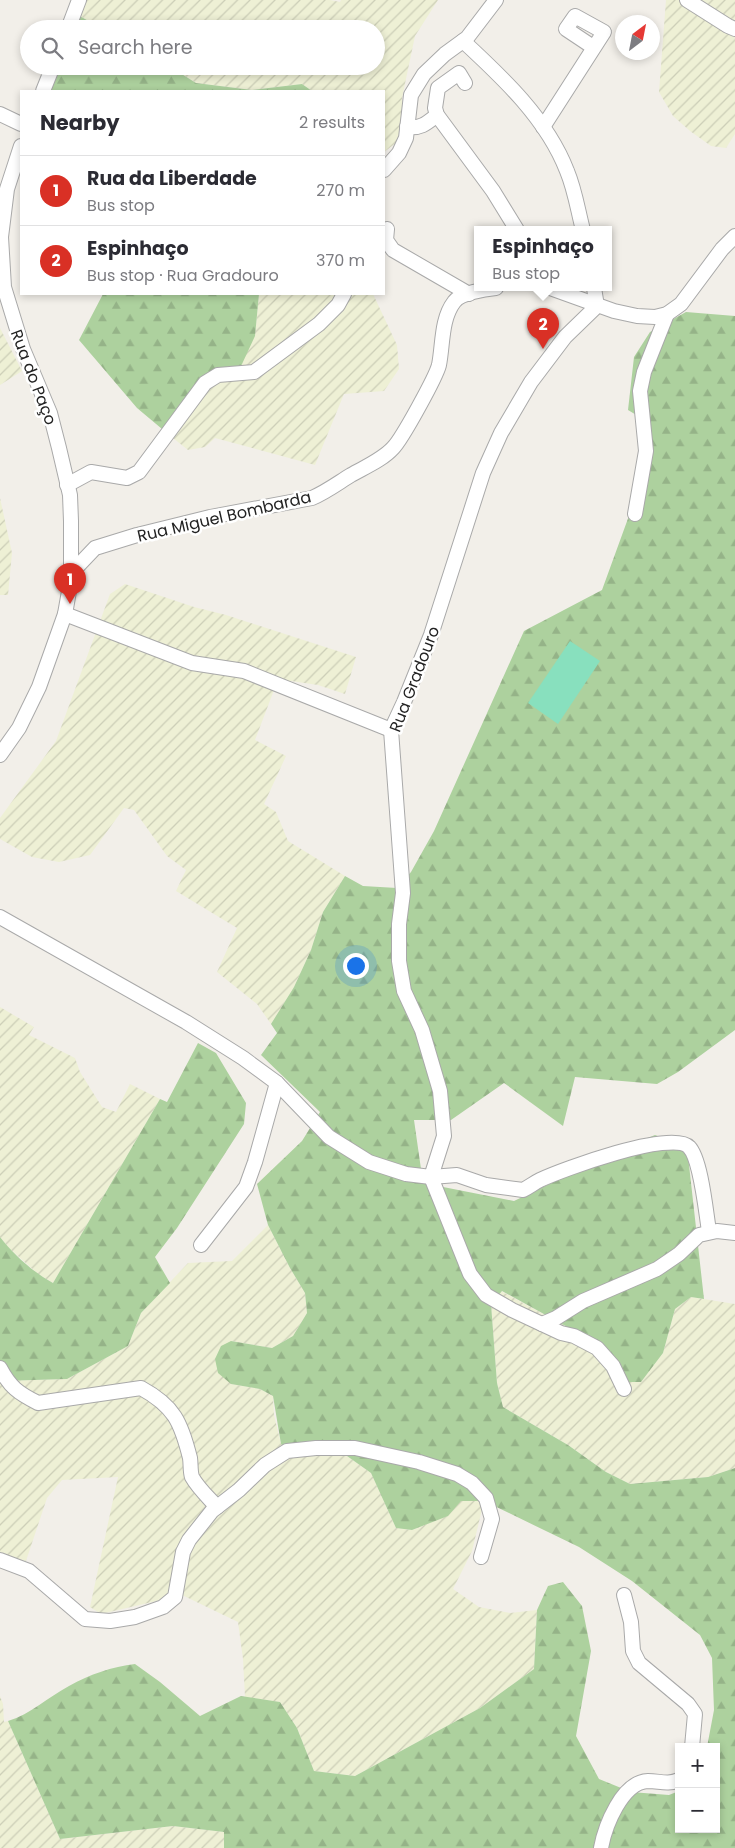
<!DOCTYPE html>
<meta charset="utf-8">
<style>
:root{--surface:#fff;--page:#f2f2f3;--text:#2b2b33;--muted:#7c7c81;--line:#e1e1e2;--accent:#d93025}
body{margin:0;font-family:Poppins,sans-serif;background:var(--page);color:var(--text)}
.controls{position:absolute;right:15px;bottom:15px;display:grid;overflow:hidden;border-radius:0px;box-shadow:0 2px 8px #0003}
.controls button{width:45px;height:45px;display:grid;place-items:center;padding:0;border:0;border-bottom:1px solid var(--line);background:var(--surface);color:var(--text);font:25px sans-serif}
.compass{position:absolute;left:615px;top:15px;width:45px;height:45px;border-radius:50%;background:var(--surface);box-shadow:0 2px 8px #0003;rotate:32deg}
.you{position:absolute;left:355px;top:965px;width:18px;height:18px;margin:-12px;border:4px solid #fff;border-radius:50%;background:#1a73e8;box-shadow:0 0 0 8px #1a73e833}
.badge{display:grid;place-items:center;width:32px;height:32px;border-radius:50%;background:var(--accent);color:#fff;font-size:16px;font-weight:700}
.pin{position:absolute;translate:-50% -41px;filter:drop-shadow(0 1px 2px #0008)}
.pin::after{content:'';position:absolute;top:26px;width:18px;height:15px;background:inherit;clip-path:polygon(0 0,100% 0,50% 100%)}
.popup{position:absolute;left:474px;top:226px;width:138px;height:65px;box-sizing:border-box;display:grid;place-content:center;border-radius:0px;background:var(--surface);filter:drop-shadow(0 1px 4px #0005);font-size:16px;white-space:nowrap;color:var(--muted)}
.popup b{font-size:19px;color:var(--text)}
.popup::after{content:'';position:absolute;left:50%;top:100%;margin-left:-10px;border:10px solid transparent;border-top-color:var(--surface)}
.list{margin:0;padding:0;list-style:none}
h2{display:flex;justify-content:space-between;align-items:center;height:65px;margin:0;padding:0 20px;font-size:21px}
h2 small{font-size:16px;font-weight:400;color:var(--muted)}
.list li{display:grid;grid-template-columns:32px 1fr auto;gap:15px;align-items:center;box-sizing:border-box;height:70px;padding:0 20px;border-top:1px solid var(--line)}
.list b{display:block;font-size:19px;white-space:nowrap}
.list p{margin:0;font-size:16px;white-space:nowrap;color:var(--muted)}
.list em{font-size:16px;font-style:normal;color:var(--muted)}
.icon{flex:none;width:28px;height:28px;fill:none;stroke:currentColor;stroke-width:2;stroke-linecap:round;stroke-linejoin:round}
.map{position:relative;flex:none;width:735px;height:1848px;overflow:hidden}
.search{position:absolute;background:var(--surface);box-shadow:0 2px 8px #0003;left:20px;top:20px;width:365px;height:55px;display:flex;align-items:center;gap:12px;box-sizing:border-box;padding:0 18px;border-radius:28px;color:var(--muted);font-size:19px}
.panel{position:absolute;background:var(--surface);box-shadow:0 2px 8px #0003;left:20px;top:90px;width:365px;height:205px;border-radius:0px}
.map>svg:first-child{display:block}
.farmland{fill:url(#farmland-furrows)}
.forest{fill:url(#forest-firs)}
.pitch{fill:#88e0be}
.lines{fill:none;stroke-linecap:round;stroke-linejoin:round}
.street-casing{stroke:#a9a9a9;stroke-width:16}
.street{stroke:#fff;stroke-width:14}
.labels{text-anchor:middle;stroke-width:5;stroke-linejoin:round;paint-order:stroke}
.street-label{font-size:16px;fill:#222;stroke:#fff}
</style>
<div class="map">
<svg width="735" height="1848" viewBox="0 0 735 1848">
<defs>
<pattern id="farmland-furrows" width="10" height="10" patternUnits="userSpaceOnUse" patternTransform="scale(1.25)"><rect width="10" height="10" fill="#eef0d5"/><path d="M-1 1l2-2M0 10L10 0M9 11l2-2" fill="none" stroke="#ccceb7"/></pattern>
<pattern id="forest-firs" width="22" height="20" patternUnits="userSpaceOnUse" patternTransform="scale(1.25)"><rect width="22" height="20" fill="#add19e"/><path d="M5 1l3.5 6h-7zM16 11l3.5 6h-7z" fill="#95b388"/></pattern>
</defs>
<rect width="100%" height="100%" fill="#f2efe9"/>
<g class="farmland">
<path d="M 83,0 L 330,0 L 340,2 L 341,0 L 438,0 L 415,36 L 402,98 L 404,137 L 384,152 L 384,91 L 312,91 L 302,84 L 252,90 L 196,83 L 169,66 L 376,66 L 376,29 L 103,29 L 76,14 Z"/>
<path d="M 666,0 L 735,0 L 735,134 L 726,148 L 711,146 L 690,131 L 673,116 L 659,92 Z"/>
<path d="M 259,294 L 373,294 L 397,345 L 399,369 L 384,391 L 344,394 L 315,465 L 215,438 L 205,447 L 188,450 L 168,434 L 255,336 Z"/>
<path d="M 0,328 L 22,371 L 0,385 Z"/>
<path d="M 0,498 L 12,553 L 8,595 L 0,595 Z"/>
<path d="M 125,584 L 194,607 L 226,615 L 356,657 L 345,694 L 318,685 L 291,681 L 274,690 L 255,740 L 286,756 L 264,804 L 276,812 L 288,841 L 345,876 L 323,912 L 311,950 L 294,987 L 271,1024 L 257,1004 L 217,972 L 237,928 L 176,891 L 186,870 L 167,856 L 134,810 L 124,808 L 90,855 L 59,862 L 32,857 L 0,839 L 0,818 L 56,741 L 110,594 Z"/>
<path d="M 0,1007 L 34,1027 L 29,1035 L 75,1058 L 80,1072 L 102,1107 L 116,1112 L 130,1084 L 160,1099 L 53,1283 L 38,1274 L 9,1248 L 0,1237 Z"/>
<path d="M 268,1225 L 290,1268 L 305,1293 L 307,1313 L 293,1336 L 272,1348 L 231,1341 L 231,1384 L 260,1389 L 273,1396 L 274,1415 L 281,1444 L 328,1450 L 347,1456 L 371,1473 L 396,1528 L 412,1530 L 447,1516 L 460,1501 L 484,1501 L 472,1551 L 453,1589 L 479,1607 L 510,1613 L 537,1610 L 534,1669 L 480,1708 L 355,1776 L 314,1771 L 297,1728 L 280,1702 L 245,1697 L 243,1659 L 238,1622 L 182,1595 L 101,1614 L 90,1607 L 118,1477 L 62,1480 L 47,1498 L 26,1561 L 0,1557 L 0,1381 L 67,1379 L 128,1346 L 141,1313 L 188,1263 L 232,1261 Z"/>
<path d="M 501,1291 L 582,1335 L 622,1382 L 641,1382 L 663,1353 L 675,1309 L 691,1297 L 735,1304 L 735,1468 L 708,1477 L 630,1484 L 606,1472 L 568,1445 L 503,1407 L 497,1383 L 491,1304 Z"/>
<path d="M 0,1696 L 3,1704 L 4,1722 L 8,1721 L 60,1839 L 173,1826 L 224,1832 L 224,1848 L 0,1848 Z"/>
</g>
<g class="forest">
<path d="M 76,14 L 103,29 L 70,29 Z"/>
<path d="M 52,66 L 169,66 L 196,83 L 252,90 L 302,84 L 312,91 L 41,91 Z"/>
<path d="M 103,294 L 259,294 L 255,336 L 236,377 L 210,373 L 168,434 L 137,408 L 79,340 Z"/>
<path d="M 686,312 L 735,316 L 735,1030 L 678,1072 L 657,1084 L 575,1077 L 563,1126 L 504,1083 L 451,1120 L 414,1120 L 423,1183 L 514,1201 L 628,1146 L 655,1135 L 687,1147 L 704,1299 L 691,1297 L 675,1309 L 663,1353 L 641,1382 L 622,1382 L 582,1335 L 502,1291 L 491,1304 L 497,1383 L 503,1407 L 568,1445 L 606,1472 L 630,1484 L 708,1477 L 735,1468 L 735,1848 L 224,1848 L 224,1832 L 173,1826 L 60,1839 L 8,1721 C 31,1714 48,1697 69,1686 C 90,1674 112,1667 135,1664 L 160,1682 L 200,1716 L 241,1696 L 280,1702 L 297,1728 L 314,1771 L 355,1776 L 480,1708 L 534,1669 L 537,1610 L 548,1586 L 563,1582 L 582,1606 L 591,1651 L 576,1736 L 599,1779 L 631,1792 L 669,1795 L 679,1791 L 679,1829 L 716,1829 L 716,1747 L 707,1747 L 714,1710 L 712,1658 L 700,1635 L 632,1581 L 579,1547 L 484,1501 L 461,1501 L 448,1516 L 412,1530 L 396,1528 L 371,1473 L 347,1456 L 328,1450 L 291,1453 L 281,1444 L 273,1396 L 260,1389 L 231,1384 L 218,1373 L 215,1359 L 221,1346 L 231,1341 L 272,1348 L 293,1336 L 307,1313 L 305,1293 L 290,1268 L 268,1225 L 257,1184 L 302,1141 L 320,1112 L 261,1055 L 277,1033 L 271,1024 L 294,987 L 311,950 L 323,912 L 345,876 L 363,886 L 397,888 L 411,872 L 434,831 L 524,631 L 602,590 L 630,513 L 643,419 L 628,410 L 634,357 L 650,332 Z"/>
<path d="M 198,1043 L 216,1053 L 246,1103 L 244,1124 L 177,1228 L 155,1257 L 170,1283 L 141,1313 L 128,1346 L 67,1379 L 0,1381 L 0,1237 C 14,1255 33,1272 53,1283 L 160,1099 L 167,1102 Z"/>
</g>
<path class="pitch" d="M 570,641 L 600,661 L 558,724 L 528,703 Z"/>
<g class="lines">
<g class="street-casing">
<g id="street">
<path d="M 687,0 L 728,26 L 735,29"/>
<path d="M 68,29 L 79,0"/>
<path d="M 463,41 C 503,78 547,119 567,171 C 575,190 578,211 583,230"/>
<path d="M 465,83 L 459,73 L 438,88 L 435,108 L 437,115 L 493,191 L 517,230"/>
<path d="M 43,91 L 53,66"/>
<path d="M 0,114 L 21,124"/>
<path d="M 407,127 C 421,129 427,123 437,115"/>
<path d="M 543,127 L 604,32 L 575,16 L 566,29 L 593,47"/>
<path d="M 21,146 L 7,189 L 1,237 L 4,287 L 23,349 L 50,413 L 59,448 L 70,495 L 71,521 L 71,579"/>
<path d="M 384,170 L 399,153 L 406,138 L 411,95 L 424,74 L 445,54 L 467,38 L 496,0"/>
<path d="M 387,229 L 386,240 L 393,250 L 469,294"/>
<path d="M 550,288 L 614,311 L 637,316 L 655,317 L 667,314 L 681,304 L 722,249 L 735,236"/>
<path d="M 594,288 L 597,306"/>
<path d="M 67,485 L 91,472 L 127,478 L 139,472 L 205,383 L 218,375 L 254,372 L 319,324 L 338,305 L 344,294"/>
<path d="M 635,514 L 646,451 L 640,391 L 644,372 L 667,314"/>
<path d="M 65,614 L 192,663 L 244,671 L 391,730"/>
<path d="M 0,755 L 19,728 L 39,687 L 65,614 L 71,580 L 75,569 L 95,548 L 137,535 L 210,517 L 312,498 C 326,492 338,483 351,475 C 365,467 382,460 393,448 C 402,439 436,377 439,365 C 443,345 441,319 454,302 C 460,293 485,289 496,288"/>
<path d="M 0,917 L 186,1022 L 243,1058 L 277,1083 L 329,1137 L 369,1162 L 406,1174 L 431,1177 L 457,1175 L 486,1185 L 523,1190 C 529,1187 534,1183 540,1180 C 561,1170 672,1129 689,1147 C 701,1159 706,1213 709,1231"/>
<path d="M 431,1177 L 444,1136 L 440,1091 L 422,1030 L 404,991 L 399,961 L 399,924 L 403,893 L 391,730 L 404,702 L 431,635 L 483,473 L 501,433 L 531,382 L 565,337 L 597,306"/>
<path d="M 431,1177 L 470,1274 L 486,1295 L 512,1310 L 561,1333 L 574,1336 L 597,1348 L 613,1366 L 624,1389"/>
<path d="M 201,1245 L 246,1187 L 255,1162 L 277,1083"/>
<path d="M 542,1324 L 556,1318 L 583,1301 L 657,1269 L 679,1254 L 699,1235 L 717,1231 L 735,1233"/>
<path d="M 0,1368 C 10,1387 18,1393 38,1403 L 141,1388 C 174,1406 181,1422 190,1458 C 191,1464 190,1471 192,1477 C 198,1488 209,1498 217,1507"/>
<path d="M 0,1560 L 29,1571 L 85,1619 L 110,1621 L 135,1617 L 163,1607 L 175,1597 L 183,1552 L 189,1540 L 212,1511 L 239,1490 L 265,1465 L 287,1451 L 316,1448 L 355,1448 L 419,1462 L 457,1474 L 472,1483 L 486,1498 L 492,1519 L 481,1557"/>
<path d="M 624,1595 L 631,1622 L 633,1651 L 639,1663 L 688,1704 L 695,1714 L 692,1747"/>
<path d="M 601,1848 C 605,1826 622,1782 648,1781 C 660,1781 667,1785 679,1780"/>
</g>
</g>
<use href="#street" class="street"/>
</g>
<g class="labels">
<g class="street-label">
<text transform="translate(34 377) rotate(69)" y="6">Rua do Paço</text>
<text transform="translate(224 516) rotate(-13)" y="6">Rua Miguel Bombarda</text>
<text transform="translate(414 679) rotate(-69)" y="6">Rua Gradouro</text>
</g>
</g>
</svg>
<div class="controls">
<button>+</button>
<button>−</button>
</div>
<svg class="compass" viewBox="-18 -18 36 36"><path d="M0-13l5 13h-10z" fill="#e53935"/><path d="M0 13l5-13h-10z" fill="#7c7c81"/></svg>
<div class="you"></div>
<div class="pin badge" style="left:70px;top:604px">1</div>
<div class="pin badge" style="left:543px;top:349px">2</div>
<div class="popup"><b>Espinhaço</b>Bus stop</div>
<div class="search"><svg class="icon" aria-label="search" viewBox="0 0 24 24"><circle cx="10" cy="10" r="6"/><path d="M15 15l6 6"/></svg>Search here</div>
<section class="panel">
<h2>Nearby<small>2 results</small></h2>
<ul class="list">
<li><span class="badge">1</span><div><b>Rua da Liberdade</b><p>Bus stop</p></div><em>270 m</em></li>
<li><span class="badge">2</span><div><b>Espinhaço</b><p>Bus stop · Rua Gradouro</p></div><em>370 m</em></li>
</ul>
</section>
</div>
